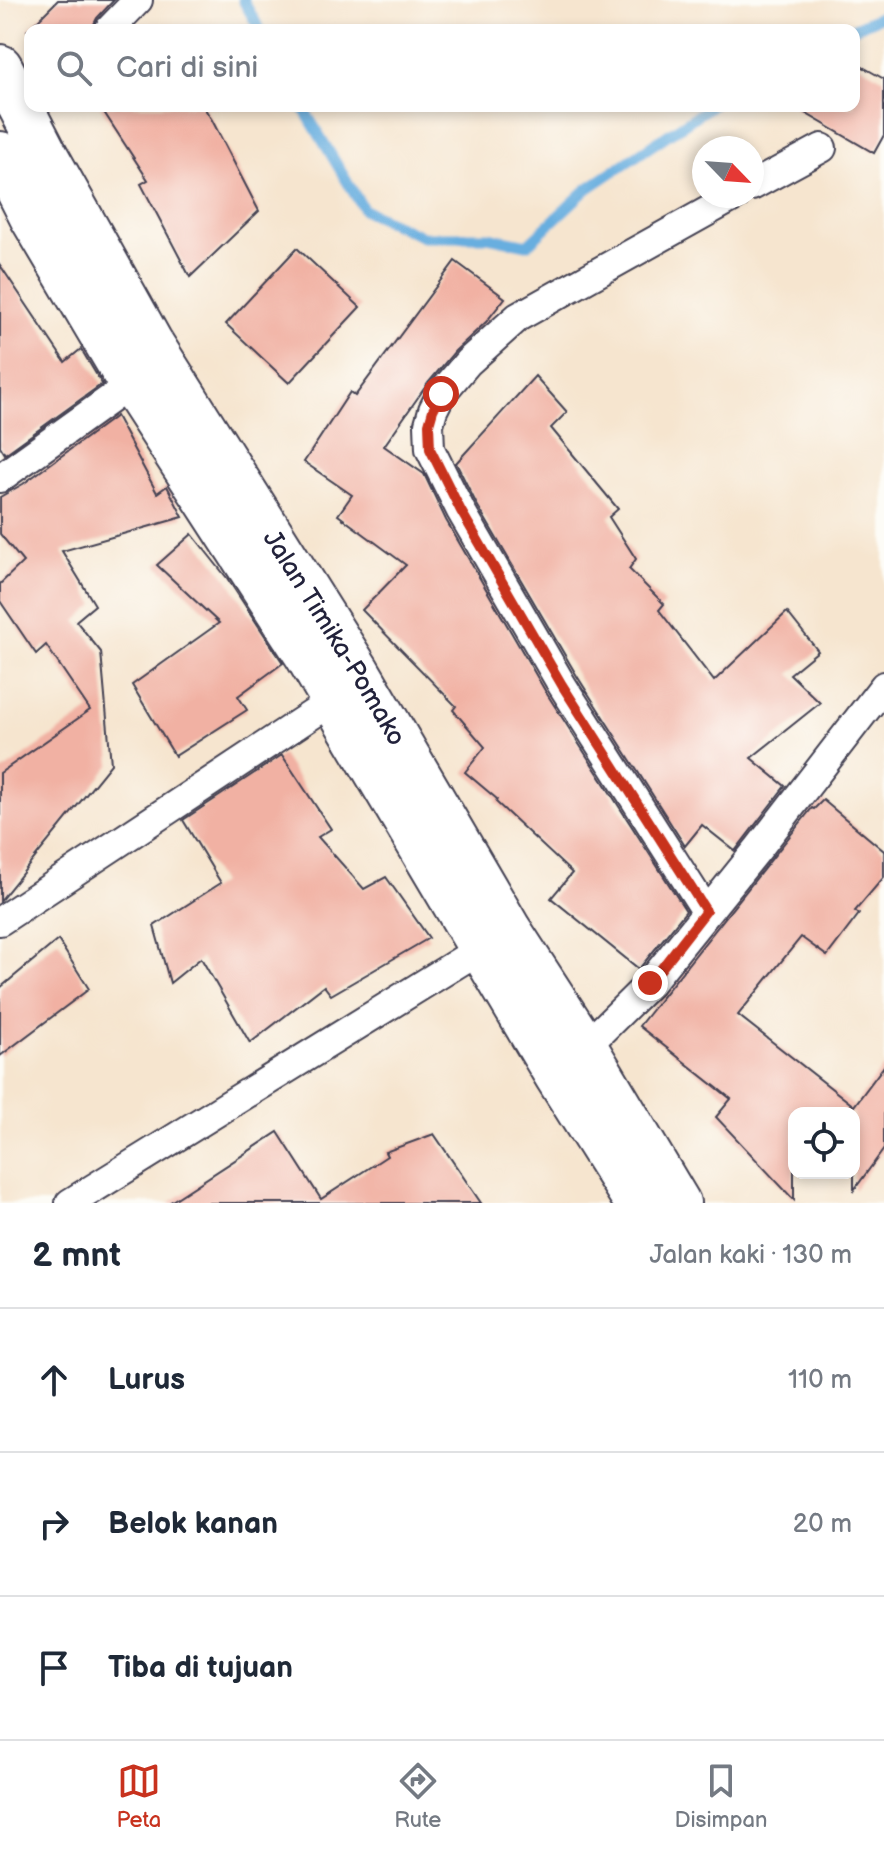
<!DOCTYPE html>
<html lang="id">
<meta charset="utf-8">
<style>
:root{--surface:#fff;--page:#f6f6f7;--text:#1f2937;--muted:#747a83;--line:#e0e1e3;--accent:#c8321e}
body{margin:0;font-family:"Balsamiq Sans",sans-serif;background:var(--page);color:var(--text)}
.controls{position:absolute;right:24px;bottom:24px;display:grid;overflow:hidden;border-radius:16px;box-shadow:0 4px 12px #0003}
.controls button{width:72px;height:72px;display:grid;place-items:center;padding:0;border:0;border-bottom:2px solid var(--line);background:var(--surface);color:var(--text);font:40px sans-serif}
.compass{position:absolute;left:692px;top:136px;width:72px;height:72px;border-radius:50%;background:var(--surface);box-shadow:0 4px 12px #0003;rotate:115deg}
.stop{position:absolute;width:24px;height:24px;margin:-18px;border:6px solid #c8321e;border-radius:50%;background:#fff}
.stop.end{background:#c8321e;border-color:#fff;box-shadow:0 2px 8px #0008}
.list{margin:0;padding:0;list-style:none}
h2{display:flex;justify-content:space-between;align-items:center;height:104px;margin:0;padding:0 32px;font-size:34px}
h2 small{font-size:26px;font-weight:400;color:var(--muted)}
.list li{display:grid;grid-template-columns:52px 1fr auto;gap:24px;align-items:center;box-sizing:border-box;height:144px;padding:0 32px;border-top:2px solid var(--line)}
.list b{display:block;font-size:30px;white-space:nowrap}
.list em{font-size:26px;font-style:normal;color:var(--muted)}
.icon{flex:none;width:44px;height:44px;fill:none;stroke:currentColor;stroke-width:2;stroke-linecap:round;stroke-linejoin:round}
.map{position:relative;flex:none;width:884px;height:1203px;overflow:hidden}
.search{position:absolute;background:var(--surface);box-shadow:0 4px 12px #0003;left:24px;right:24px;top:24px;height:88px;display:flex;align-items:center;gap:20px;box-sizing:border-box;padding:0 28px;border-radius:16px;color:var(--muted);font-size:30px}
.sheet{height:536px;background:var(--surface)}
nav{display:flex;justify-content:space-around;align-items:center;box-sizing:border-box;height:112px;border-top:2px solid var(--line);background:var(--surface);font-size:22px;color:var(--muted)}
nav a{display:grid;justify-items:center;gap:4px}
nav .on{color:var(--accent)}
.map>svg:first-child{display:block}
.lines{fill:none;stroke-linecap:round;stroke-linejoin:round}
.stream{stroke:#68aedf;stroke-width:11}
.building{fill:#f1b1a3}
.street-casing{stroke:#423f51;stroke-width:32}
.highway-casing{stroke:#423f51;stroke-width:48}
.street{stroke:#fff;stroke-width:28}
.highway{stroke:#fff;stroke-width:44}
.route{stroke:#c8321e;stroke-width:10}
.labels{text-anchor:middle;stroke-width:6;stroke-linejoin:round;paint-order:stroke}
.street-label{font-size:26px;fill:#22223b;stroke:#fdfcf7}
</style>
<div class="map">
<svg width="884" height="1203" viewBox="0 0 884 1203">
<rect width="100%" height="100%" fill="#fdfcf7"/>
<filter id="ink" filterUnits="userSpaceOnUse"><feTurbulence type="fractalNoise" baseFrequency=".0125" numOctaves="2"/><feDisplacementMap in="SourceGraphic" scale="16" xChannelSelector="R" yChannelSelector="G"/><feConvolveMatrix kernelMatrix="1 2 1 2 8 2 1 2 1" color-interpolation-filters="sRGB"/></filter>
<filter id="wash" filterUnits="userSpaceOnUse"><feTurbulence type="fractalNoise" baseFrequency=".006" numOctaves="4" result="noise"/><feDisplacementMap in="SourceGraphic" scale="32" xChannelSelector="R" yChannelSelector="G"/><feGaussianBlur stdDeviation="1.8" result="paint"/><feColorMatrix in="noise" values="0 0 0 0 0 0 0 0 0 0 0 0 0 0 0 0 0 1.4 0 .05"/><feComposite in="paint" operator="in"/></filter>
<g filter="url(#wash)">
<rect width="100%" height="100%" fill="#f6e5cf"/>
<g class="lines">
<g class="stream">
<path d="M 243,0 L 260,30"/>
<path d="M 850,30 L 884,15"/>
<path d="M 302,106 L 364,210 L 423,237 L 488,237 L 527,245 L 587,189 L 711,106"/>
</g>
</g>
<g id="blocks">
<g class="building">
<path d="M 58,0 L 114,0 L 97,18 L 91,30 L 28,30 Z"/>
<path d="M 854,62 L 884,79 L 884,135 L 874,153 L 793,106 L 854,106 Z"/>
<path d="M 100,106 L 203,106 L 212,120 L 259,211 L 190,277 L 141,184 L 148,180 Z"/>
<path d="M 297,248 L 360,307 L 289,383 L 226,324 Z"/>
<path d="M 455,261 L 505,298 L 486,322 L 455,351 L 428,383 L 384,446 L 424,474 L 446,520 L 547,694 L 686,911 L 639,969 L 551,898 L 572,873 L 496,802 L 497,799 L 465,772 L 485,747 L 453,710 L 456,706 L 362,610 L 406,565 L 338,515 L 352,495 L 304,462 L 350,392 L 355,396 Z"/>
<path d="M 0,265 L 65,362 L 81,349 L 102,384 L 5,454 L 0,446 Z"/>
<path d="M 535,376 L 567,412 L 551,428 L 618,509 L 609,517 L 636,559 L 629,569 L 664,604 L 659,610 L 714,681 L 787,612 L 818,651 L 790,674 L 820,703 L 751,758 L 785,786 L 735,851 L 702,825 L 685,846 L 577,676 L 476,503 L 456,463 Z"/>
<path d="M 116,416 L 157,493 L 167,486 L 183,517 L 62,551 L 95,605 L 76,621 L 101,652 L 111,764 L 0,901 L 0,773 L 90,710 L 46,645 L 36,654 L 0,601 L 0,584 L 23,562 L 0,534 L 0,497 L 23,484 Z"/>
<path d="M 192,534 L 227,578 L 283,663 L 238,696 L 247,710 L 175,756 L 132,685 L 219,623 L 157,565 Z"/>
<path d="M 282,755 L 331,829 L 318,837 L 364,889 L 386,877 L 429,938 L 331,995 L 324,986 L 250,1043 L 201,958 L 170,983 L 154,926 L 221,883 L 183,820 Z"/>
<path d="M 823,800 L 884,851 L 884,877 L 855,911 L 859,914 L 827,956 L 801,937 L 738,1015 L 854,1106 L 884,1066 L 884,1149 L 854,1190 L 854,1113 L 794,1113 L 794,1200 L 716,1117 L 731,1099 L 639,1026 L 812,808 L 814,809 Z"/>
<path d="M 58,940 L 89,989 L 0,1056 L 0,988 Z"/>
<path d="M 278,1132 L 321,1199 L 387,1156 L 385,1152 L 434,1134 L 481,1203 L 169,1203 Z"/>
</g>
</g>
</g>
<g filter="url(#ink)">
<use href="#blocks" fill-opacity="0" stroke="#423f51" stroke-width="2"/>
<g class="lines">
<g class="street-casing">
<g id="street">
<path d="M 109,30 L 138,0"/>
<path d="M 752,186 L 822,148"/>
<path d="M 0,478 L 131,384"/>
<path d="M 706,911 L 562,685 L 461,511 L 430,449 L 429,424 L 433,410 L 441,394 L 468,362 L 518,317 L 735,196"/>
<path d="M 0,921 L 334,700"/>
<path d="M 585,1047 L 650,983 L 758,849 L 884,686"/>
<path d="M 70,1203 L 482,948"/>
</g>
</g>
<g class="highway-casing">
<g id="highway">
<path id="s1" d="M 0,67 L 46,156 L 150,342 L 358,672 L 509,930 L 585,1047 L 678,1203"/>
<path d="M 0,154 L 32,217 L 131,384 L 307,655 L 557,1076 L 637,1203"/>
</g>
</g>
<use href="#street" class="street"/>
<use href="#highway" class="highway"/>
</g>
</g>
<g class="lines" filter="url(#ink)">
<path class="route" d="M 441,394 L 433,410 L 429,424 L 430,449 L 461,511 L 562,685 L 706,911 L 650,983"/>
</g>
<g class="labels">
<g class="street-label">
<text dy="9" stroke="none"><textPath href="#s1" startOffset="662">Jalan Timika-Pomako</textPath></text>
</g>
</g>
</svg>
<div class="controls">
<button><svg class="icon" aria-label="locate" viewBox="0 0 24 24"><circle cx="12" cy="12" r="6"/><path d="M12 2v4M12 18v4M2 12h4M18 12h4"/></svg></button>
</div>
<svg class="compass" viewBox="-18 -18 36 36"><path d="M0-13l5 13h-10z" fill="#e53935"/><path d="M0 13l5-13h-10z" fill="#747a83"/></svg>
<div class="stop" style="left:441px;top:394px"></div>
<div class="stop end" style="left:650px;top:983px"></div>
<div class="search"><svg class="icon" aria-label="search" viewBox="0 0 24 24"><circle cx="10" cy="10" r="6"/><path d="M15 15l6 6"/></svg>Cari di sini</div>
</div>
<section class="sheet">
<h2>2 mnt<small>Jalan kaki · 130 m</small></h2>
<ul class="list">
<li><svg class="icon" aria-label="ahead" viewBox="0 0 24 24"><path d="M12 20V5M6 11l6-6 6 6"/></svg><div><b>Lurus</b></div><em>110 m</em></li>
<li><svg class="icon" aria-label="right" viewBox="0 0 24 24"><path d="M7 20v-9h11M14 6l5 5-5 5"/></svg><div><b>Belok kanan</b></div><em>20 m</em></li>
<li><svg class="icon" aria-label="arrive" viewBox="0 0 24 24"><path d="M6 21V4h12l-3 4 3 4H6"/></svg><div><b>Tiba di tujuan</b></div></li>
</ul>
</section>
<nav>
<a class="on"><svg class="icon" aria-label="map" viewBox="0 0 24 24"><path d="M3 6l6-2 6 2 6-2v14l-6 2-6-2-6 2zM9 4v14M15 6v14"/></svg>Peta</a>
<a><svg class="icon" aria-label="directions" viewBox="0 0 24 24"><path d="M12 3l9 9-9 9-9-9zM9 14v-3h6M13 9l2 2-2 2"/></svg>Rute</a>
<a><svg class="icon" aria-label="saved" viewBox="0 0 24 24"><path d="M7 4h10v16l-5-4-5 4z"/></svg>Disimpan</a>
</nav>
